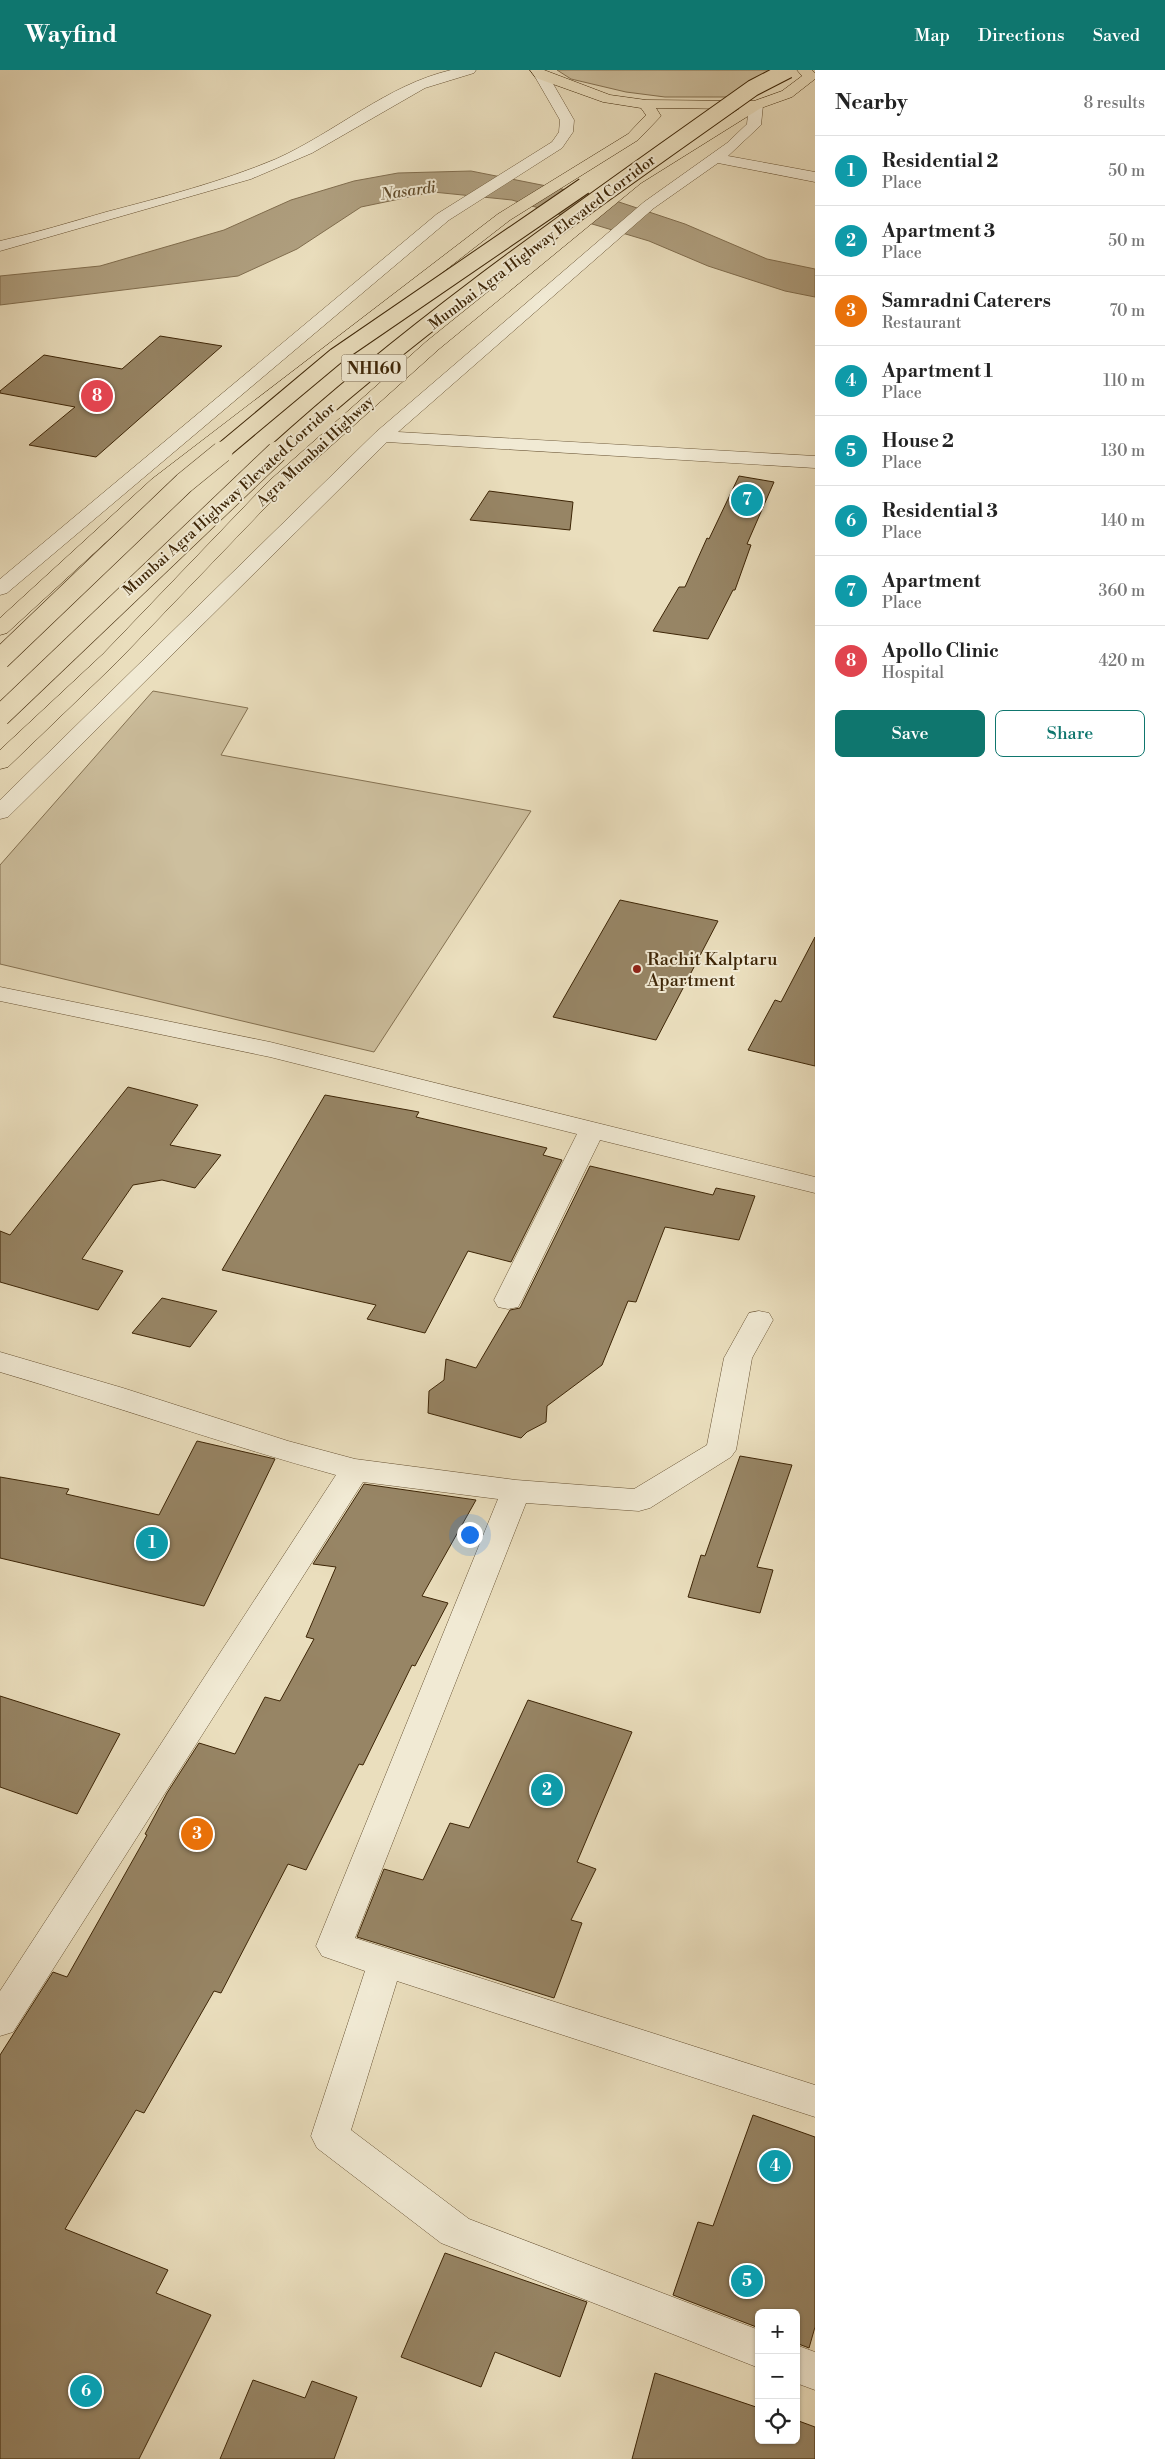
<!DOCTYPE html>
<meta charset="utf-8">
<style>
:root{--surface:#fff;--page:#f2f2f2;--text:#222;--muted:#767676;--line:#e0e0e0;--accent:#0f766e}
body{margin:0;font-family:"Libre Bodoni",serif;background:var(--page);color:var(--text)}
.controls{position:absolute;right:15px;bottom:15px;display:grid;overflow:hidden;border-radius:8px;box-shadow:0 1px 4px #0004}
.controls button{width:45px;height:45px;display:grid;place-items:center;padding:0;border:0;border-bottom:1px solid var(--line);background:var(--surface);color:var(--text);font:25px sans-serif}
.you{position:absolute;left:469px;top:1464px;width:18px;height:18px;margin:-12px;border:4px solid #fff;border-radius:50%;background:#1a73e8;box-shadow:0 0 0 8px #1a73e833}
.badge{display:grid;place-items:center;width:32px;height:32px;border-radius:50%;background:var(--accent);color:#fff;font-size:16px;font-weight:700}
.pin{position:absolute;translate:-50% -50%;border:2px solid #fff;box-shadow:0 1px 5px #0006}
.list{margin:0;padding:0;list-style:none}
h2{display:flex;justify-content:space-between;align-items:center;height:65px;margin:0;padding:0 20px;font-size:21px}
h2 small{font-size:16px;font-weight:400;color:var(--muted)}
.list li{display:grid;grid-template-columns:32px 1fr auto;gap:15px;align-items:center;box-sizing:border-box;height:70px;padding:0 20px;border-top:1px solid var(--line)}
.list b{display:block;font-size:19px;white-space:nowrap}
.list p{margin:0;font-size:16px;white-space:nowrap;color:var(--muted)}
.list em{font-size:16px;font-style:normal;color:var(--muted)}
.actions{display:flex;gap:10px;padding:15px 20px}
.actions a{flex:1;padding:11px 0;border:1px solid var(--accent);border-radius:8px;text-align:center;font-size:18px;color:var(--accent)}
.actions .main{background:var(--accent);color:#fff}
.icon{flex:none;width:28px;height:28px;fill:none;stroke:currentColor;stroke-width:2;stroke-linecap:round;stroke-linejoin:round}
.map{position:relative;flex:none;width:815px;height:2389px;overflow:hidden}
header{display:flex;align-items:center;gap:30px;box-sizing:border-box;height:70px;padding:0 25px;background:var(--accent);color:#fff}
header strong{font-size:24px}
nav{display:flex;gap:28px;margin-inline-start:auto;font-size:18px}
main{display:flex}
aside{flex:1;background:var(--surface)}
.map>svg:first-child{display:block}
.green{fill:#cdbf9e;stroke:#857252}
.water{fill:#af9f7f;stroke:#816e4f}
.building{fill:#978565;stroke:#3d2506}
.lines{fill:none;stroke-linecap:round;stroke-linejoin:round}
.minor-casing{stroke:#685334;stroke-width:1}
.major-casing{stroke:#3d2506;stroke-width:1}
.minor{fill:#f1ead4;fill-rule:evenodd}
.major{fill:#eadebd;fill-rule:evenodd}
.highway-bridge-far1-casing{stroke:#3d2506;stroke-width:18;stroke-linecap:butt}
.highway-bridge-casing{stroke:#3d2506;stroke-width:22;stroke-linecap:butt}
.highway-bridge-far1{stroke:#eadebd;stroke-width:16}
.highway-bridge{stroke:#eadebd;stroke-width:21}
.poi-dot{fill:#8f2418;stroke:#f1ead4;stroke-width:2}
.labels{text-anchor:middle;stroke-width:4;stroke-linejoin:round;paint-order:stroke}
.far-street-label{font-size:15px;fill:#3d2506;stroke:#f1ead4}
.far-water-label{font-size:16px;font-style:italic;fill:#5f4a2a;stroke:#f1ead4}
.shield{fill:#f1ead4;stroke:#736044;stroke-width:1}
.shield-label{font-size:16px;font-weight:bold;fill:#3d2506}
.poi-label{font-size:18px;fill:#3d2506;stroke:#f1ead4;text-anchor:start}
</style>
<header>
<strong>Wayfind</strong>
<nav><a>Map</a><a>Directions</a><a>Saved</a></nav>
</header>
<main>
<div class="map">
<svg width="815" height="2389" viewBox="0 0 815 2389">
<rect width="100%" height="100%" fill="#eadebd"/>
<filter id="stains"><feTurbulence type="fractalNoise" baseFrequency=".004" numOctaves="4"/><feColorMatrix values="0 0 0 0 .2 0 0 0 0 .09 0 0 0 0 .02 0 0 0 .5 -.17"/></filter>
<radialGradient id="worn" r=".72"><stop offset=".6" stop-color="#630" stop-opacity="0"/><stop offset="1" stop-color="#630" stop-opacity=".3"/></radialGradient>
<g class="green">
<path d="M 557,0 L 777,0 L 735,27 L 665,27 L 626,22 L 571,9 Z"/>
<path d="M 153,621 L 248,638 L 221,685 L 531,741 L 374,982 L 0,894 L 0,795 Z"/>
</g>
<path class="water" d="M 471,101 L 607,128 L 685,154 L 767,189 L 815,199 L 815,227 L 785,221 L 708,196 L 649,171 L 512,130 L 433,122 L 361,137 L 297,179 L 238,206 L 0,235 L 0,206 L 100,196 L 224,160 L 291,130 L 354,111 L 398,103 Z"/>
<g class="building">
<path d="M 160,266 L 222,276 L 96,387 L 29,375 L 75,337 L 0,323 L 0,321 L 44,285 L 122,299 Z"/>
<path d="M 739,406 L 774,412 L 747,474 L 751,475 L 735,520 L 733,520 L 708,569 L 653,561 L 679,517 L 685,517 L 707,468 L 709,469 Z"/>
<path d="M 489,421 L 573,432 L 570,460 L 470,450 Z"/>
<path d="M 620,830 L 718,851 L 656,970 L 553,947 Z"/>
<path d="M 815,867 L 815,996 L 748,980 L 775,930 L 781,932 Z"/>
<path d="M 128,1017 L 198,1035 L 170,1075 L 221,1085 L 195,1118 L 162,1110 L 133,1115 L 82,1189 L 123,1201 L 98,1240 L 0,1212 L 0,1161 L 10,1165 Z"/>
<path d="M 325,1025 L 419,1042 L 416,1047 L 547,1078 L 543,1085 L 562,1090 L 511,1192 L 468,1181 L 425,1263 L 367,1249 L 376,1235 L 222,1200 Z"/>
<path d="M 590,1096 L 713,1125 L 716,1118 L 755,1126 L 739,1170 L 665,1157 L 636,1232 L 628,1231 L 602,1295 L 547,1336 L 546,1352 L 527,1362 L 521,1368 L 428,1343 L 429,1321 L 444,1310 L 446,1289 L 476,1298 L 510,1240 L 520,1238 Z"/>
<path d="M 162,1228 L 217,1241 L 190,1277 L 132,1263 Z"/>
<path d="M 197,1371 L 275,1389 L 204,1536 L 0,1488 L 0,1407 L 69,1419 L 66,1424 L 159,1445 Z"/>
<path d="M 740,1386 L 792,1395 L 757,1497 L 773,1500 L 760,1543 L 688,1527 L 701,1485 L 705,1486 Z"/>
<path d="M 364,1414 L 476,1430 L 422,1526 L 448,1533 L 415,1596 L 412,1595 L 363,1695 L 359,1694 L 306,1800 L 288,1794 L 221,1923 L 214,1921 L 144,2043 L 136,2040 L 65,2159 L 168,2200 L 156,2223 L 211,2245 L 139,2389 L 0,2389 L 0,1985 L 53,1902 L 67,1907 L 147,1765 L 145,1764 L 167,1723 L 199,1673 L 235,1684 L 265,1627 L 280,1631 L 314,1569 L 306,1567 L 336,1497 L 313,1494 Z"/>
<path d="M 0,1626 L 120,1664 L 77,1744 L 0,1717 Z"/>
<path d="M 528,1630 L 632,1662 L 577,1792 L 596,1799 L 571,1850 L 582,1853 L 554,1928 L 357,1867 L 384,1799 L 423,1810 L 450,1753 L 469,1758 Z"/>
<path d="M 753,2045 L 815,2067 L 815,2257 L 809,2278 L 796,2273 L 796,2243 L 759,2243 L 759,2258 L 673,2225 L 698,2152 L 713,2156 Z"/>
<path d="M 445,2183 L 587,2232 L 560,2307 L 495,2282 L 481,2317 L 401,2287 Z"/>
<path d="M 655,2303 L 759,2338 L 759,2370 L 796,2370 L 796,2350 L 815,2357 L 815,2389 L 632,2389 Z"/>
<path d="M 253,2310 L 305,2328 L 312,2311 L 357,2327 L 334,2389 L 220,2389 Z"/>
</g>
<g class="lines">
<g class="minor-casing">
<g id="minor">
<path d="M 451,0 L 476,0 L 474,3 L 425,18 L 312,83 L 251,109 L 0,181 L 0,171 C 36,163 71,152 106,142 C 163,127 221,112 276,89 C 336,62 387,15 451,0 Z"/>
<path d="M 541,1 L 548,5 L 574,50 L 573,62 L 562,78 L 449,150 L 7,523 L 0,525 L 0,509 L 437,144 L 552,72 L 559,62 L 560,50 L 534,5 Z"/>
<path d="M 756,31 L 763,35 L 761,55 L 728,86 L 815,102 L 815,112 L 718,93 L 654,138 L 398,362 L 815,386 L 815,398 L 387,372 L 8,747 L 0,749 L 0,730 L 376,362 L 644,132 L 727,73 L 747,54 L 749,35 Z"/>
<path d="M 0,917 L 270,972 L 815,1107 L 815,1123 L 600,1070 L 522,1230 L 518,1237 L 508,1239 L 498,1237 L 494,1230 L 577,1064 L 270,987 L 0,931 Z"/>
<path d="M 759,1241 L 769,1243 L 773,1250 L 752,1288 L 736,1380 L 731,1387 L 650,1438 L 639,1441 L 526,1433 L 355,1868 L 815,2015 L 815,2047 L 397,1911 L 351,2060 L 469,2149 L 759,2260 L 759,2298 L 441,2173 L 317,2078 L 311,2066 L 365,1901 L 322,1886 L 316,1876 L 498,1429 L 363,1412 L 13,1962 L 0,1966 L 0,1921 L 336,1405 C 223,1374 112,1335 0,1302 L 0,1282 L 123,1318 L 288,1371 L 355,1389 L 516,1410 L 634,1419 L 707,1375 L 724,1288 L 749,1243 Z"/>
<path d="M 796,2275 L 815,2282 L 815,2320 L 796,2313 Z"/>
</g>
</g>
<g class="major-casing">
<path id="major" d="M 530,0 L 544,0 L 610,25 L 646,30 L 754,31 L 782,21 L 802,6 L 797,0 L 812,0 L 815,3 L 815,9 L 792,27 L 761,38 L 641,113 L 439,279 L 283,419 L 117,592 L 8,697 L 0,699 L 0,680 L 103,584 L 269,411 L 427,271 L 631,107 L 739,39 L 656,38 L 661,46 L 638,70 L 510,150 L 166,417 L 7,563 L 0,565 L 0,548 L 152,409 L 498,144 L 628,64 L 646,45 L 641,38 L 603,32 L 536,8 Z"/>
</g>
<use href="#minor" class="minor"/>
<use href="#major" class="major"/>
<g class="highway-bridge-far1-casing">
<g id="highway-bridge-far1">
<path d="M 220,383 L 336,286 L 584,116"/>
<path d="M 275,383 C 423,248 590,134 753,18 L 788,0"/>
</g>
</g>
<g class="highway-bridge-casing">
<g id="highway-bridge">
<path d="M 0,589 L 184,413 L 222,382"/>
<path d="M 0,646 L 277,382"/>
</g>
</g>
<use href="#highway-bridge-far1" class="highway-bridge-far1"/>
<use href="#highway-bridge" class="highway-bridge"/>
</g>
<circle class="poi-dot" cx="637" cy="899" r="5"/>
<g class="labels">
<g class="far-street-label">
<text transform="translate(542 172) rotate(-37)" y="5">Mumbai Agra Highway Elevated Corridor</text>
<text transform="translate(315 381) rotate(-43)" y="5">Agra Mumbai Highway</text>
<text transform="translate(229 429) rotate(-42)" y="5">Mumbai Agra Highway Elevated Corridor</text>
</g>
<g class="far-water-label">
<text transform="translate(408 120) rotate(-8)" y="6">Nasardi</text>
</g>
<rect class="shield" x="341.5" y="284.5" width="65" height="27" rx="4"/>
<g class="shield-label">
<text x="374" y="304">NH160</text>
</g>
<g class="poi-label">
<text x="647" y="895">Rachit Kalptaru<tspan x="647" dy="21">Apartment</tspan></text>
</g>
</g>
<rect width="100%" height="100%" filter="url(#stains)"/>
<rect width="100%" height="100%" fill="url(#worn)"/>
</svg>
<div class="controls">
<button>+</button>
<button>−</button>
<button><svg class="icon" aria-label="locate" viewBox="0 0 24 24"><circle cx="12" cy="12" r="6"/><path d="M12 2v4M12 18v4M2 12h4M18 12h4"/></svg></button>
</div>
<div class="you"></div>
<div class="pin badge" style="left:152px;top:1473px;background:#0f9aa8">1</div>
<div class="pin badge" style="left:547px;top:1720px;background:#0f9aa8">2</div>
<div class="pin badge" style="left:197px;top:1764px;background:#e8710a">3</div>
<div class="pin badge" style="left:775px;top:2096px;background:#0f9aa8">4</div>
<div class="pin badge" style="left:747px;top:2211px;background:#0f9aa8">5</div>
<div class="pin badge" style="left:86px;top:2321px;background:#0f9aa8">6</div>
<div class="pin badge" style="left:747px;top:430px;background:#0f9aa8">7</div>
<div class="pin badge" style="left:97px;top:326px;background:#e0444e">8</div>
</div>
<aside>
<h2>Nearby<small>8 results</small></h2>
<ul class="list">
<li><span class="badge" style="background:#0f9aa8">1</span><div><b>Residential 2</b><p>Place</p></div><em>50 m</em></li>
<li><span class="badge" style="background:#0f9aa8">2</span><div><b>Apartment 3</b><p>Place</p></div><em>50 m</em></li>
<li><span class="badge" style="background:#e8710a">3</span><div><b>Samradni Caterers</b><p>Restaurant</p></div><em>70 m</em></li>
<li><span class="badge" style="background:#0f9aa8">4</span><div><b>Apartment 1</b><p>Place</p></div><em>110 m</em></li>
<li><span class="badge" style="background:#0f9aa8">5</span><div><b>House 2</b><p>Place</p></div><em>130 m</em></li>
<li><span class="badge" style="background:#0f9aa8">6</span><div><b>Residential 3</b><p>Place</p></div><em>140 m</em></li>
<li><span class="badge" style="background:#0f9aa8">7</span><div><b>Apartment</b><p>Place</p></div><em>360 m</em></li>
<li><span class="badge" style="background:#e0444e">8</span><div><b>Apollo Clinic</b><p>Hospital</p></div><em>420 m</em></li>
</ul>
<div class="actions"><a class="main">Save</a><a>Share</a></div>
</aside>
</main>
